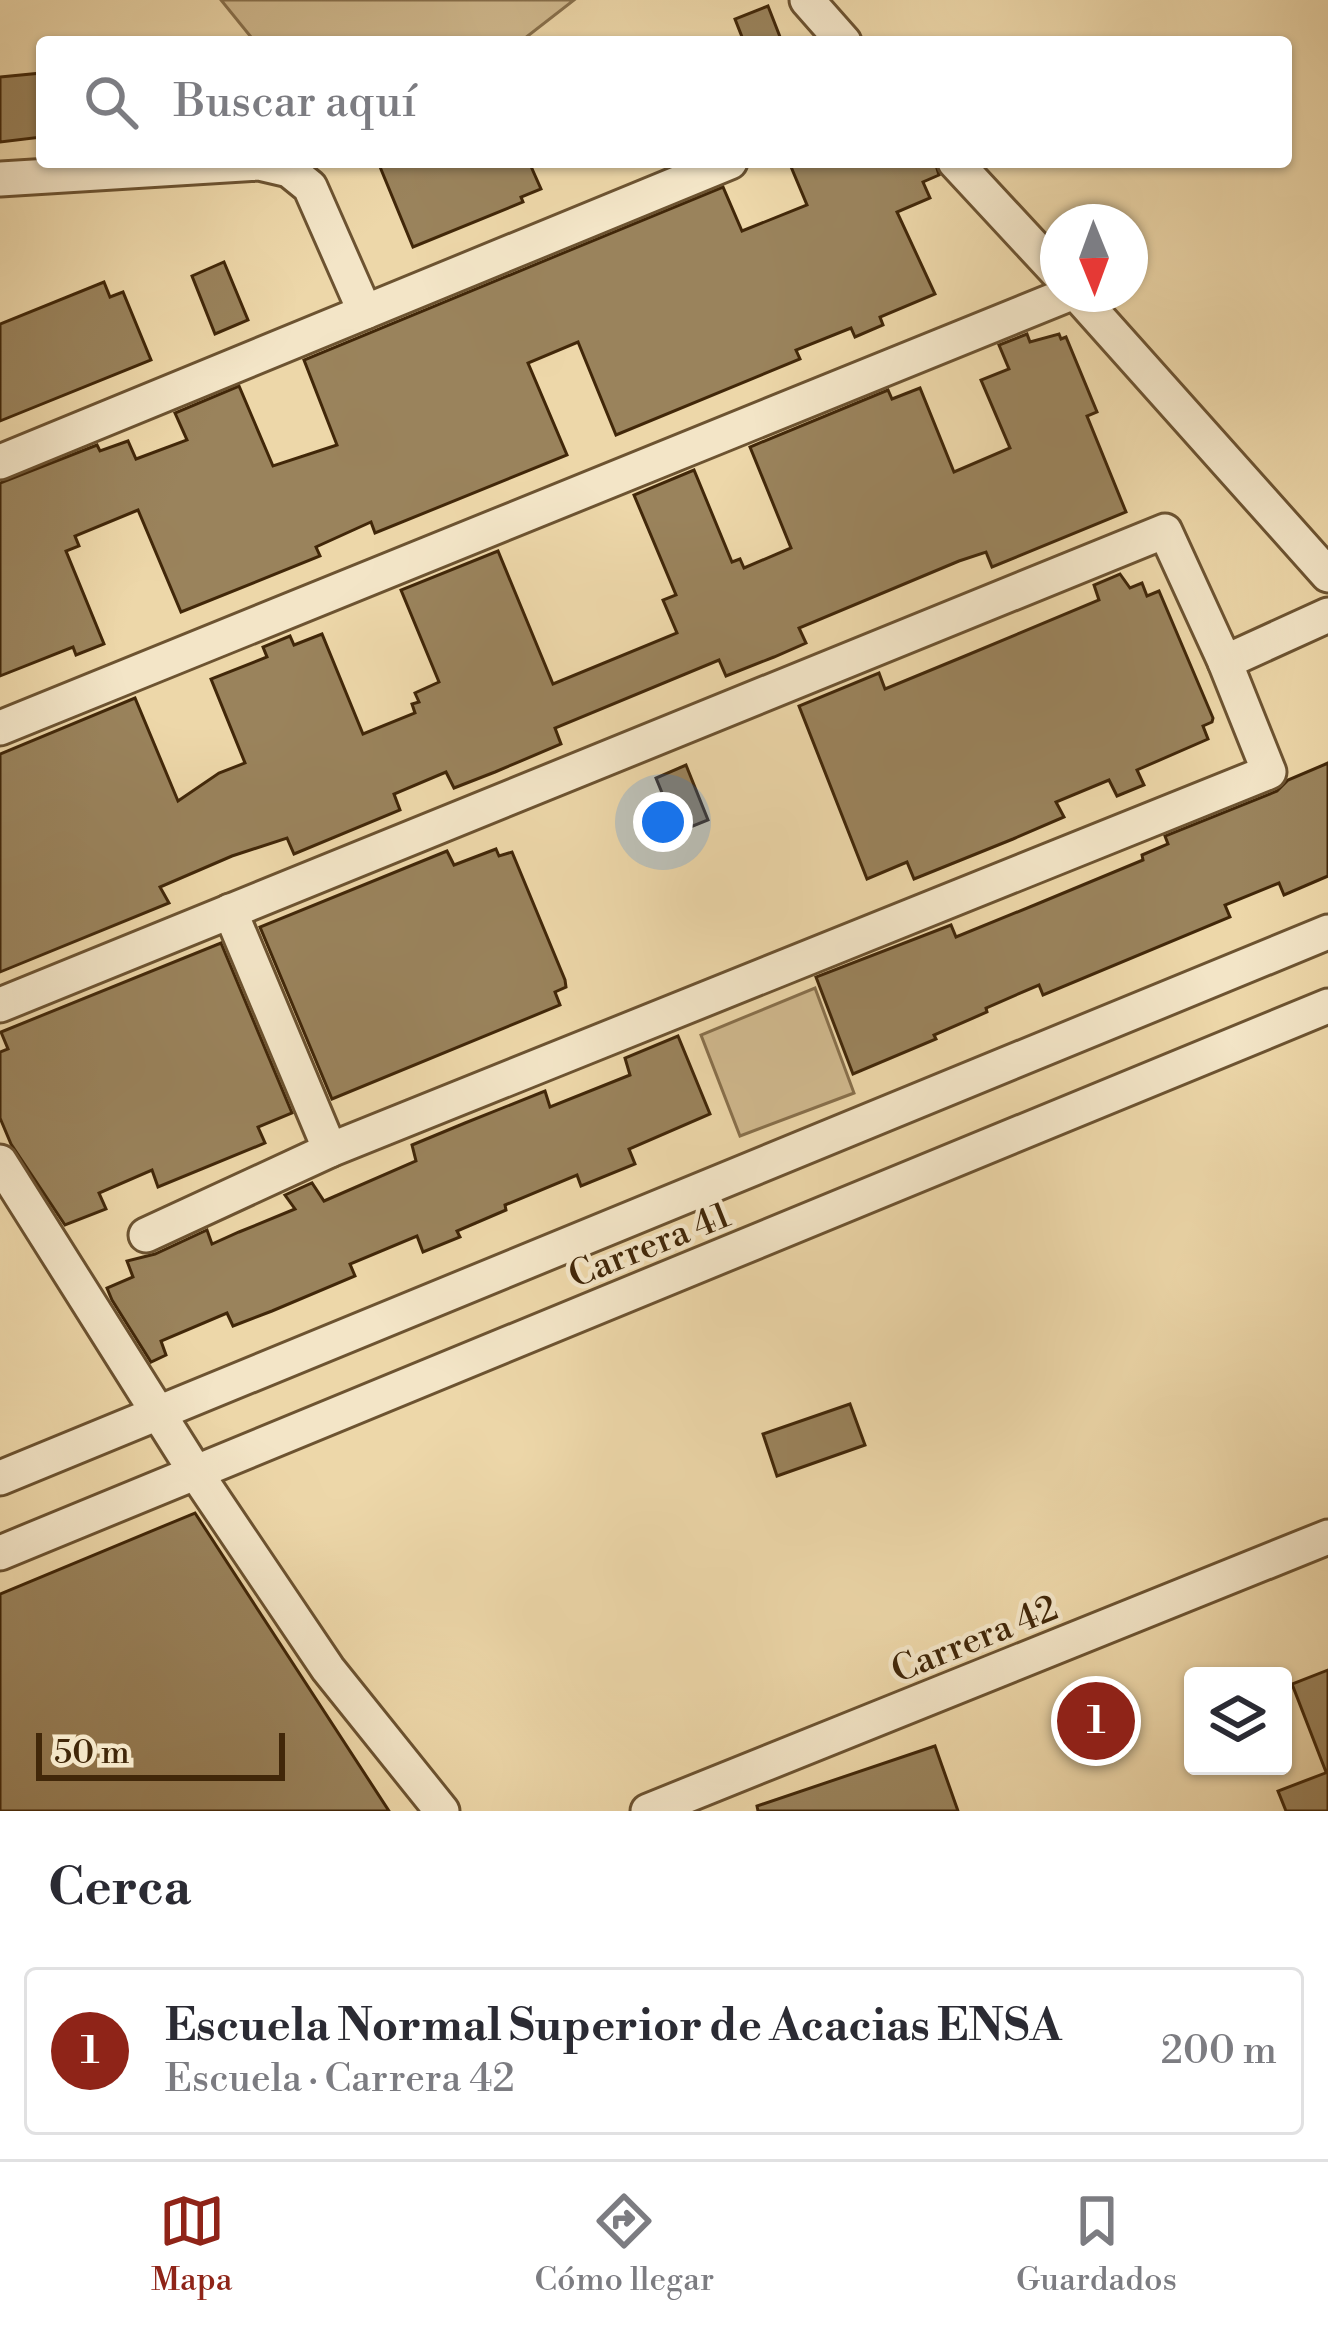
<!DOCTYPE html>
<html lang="es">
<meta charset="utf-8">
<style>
:root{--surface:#fff;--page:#f2f2f3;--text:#2b2b33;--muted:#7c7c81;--line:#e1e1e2;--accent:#8f2418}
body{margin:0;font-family:"Libre Bodoni",serif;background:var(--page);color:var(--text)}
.controls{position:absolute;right:36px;bottom:36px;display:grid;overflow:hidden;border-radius:12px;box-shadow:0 3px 9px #0004}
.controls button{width:108px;height:108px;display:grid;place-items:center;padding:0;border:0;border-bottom:3px solid var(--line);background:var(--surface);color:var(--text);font:60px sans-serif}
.compass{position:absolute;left:1040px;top:204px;width:108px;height:108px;border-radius:50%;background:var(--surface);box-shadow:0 3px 9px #0004;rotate:179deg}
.scale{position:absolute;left:36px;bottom:30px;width:249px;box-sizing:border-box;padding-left:12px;border:6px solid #412709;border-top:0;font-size:33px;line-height:42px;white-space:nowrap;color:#412709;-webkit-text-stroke:9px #f3e5c7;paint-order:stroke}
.you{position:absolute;left:663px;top:822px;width:42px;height:42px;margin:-30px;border:9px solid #fff;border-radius:50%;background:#1a73e8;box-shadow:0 0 0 18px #1a73e833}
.badge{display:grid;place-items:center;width:78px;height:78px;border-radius:50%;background:var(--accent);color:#fff;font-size:39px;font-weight:700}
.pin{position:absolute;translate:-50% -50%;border:6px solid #fff;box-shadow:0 3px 12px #0006}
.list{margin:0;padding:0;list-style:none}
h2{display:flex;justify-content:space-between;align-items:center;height:156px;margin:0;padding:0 48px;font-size:51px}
h2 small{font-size:39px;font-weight:400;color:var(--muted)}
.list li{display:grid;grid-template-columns:78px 1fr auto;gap:36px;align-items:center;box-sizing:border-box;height:168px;margin:0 24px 24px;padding:0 24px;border:3px solid var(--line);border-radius:12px}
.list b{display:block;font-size:45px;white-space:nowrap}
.list p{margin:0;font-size:39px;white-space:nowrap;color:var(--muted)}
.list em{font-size:39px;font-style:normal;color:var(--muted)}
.icon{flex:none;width:66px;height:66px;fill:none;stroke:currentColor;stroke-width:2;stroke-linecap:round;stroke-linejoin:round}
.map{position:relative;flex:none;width:1328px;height:1811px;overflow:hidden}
.search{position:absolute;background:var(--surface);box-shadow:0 3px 9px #0004;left:36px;right:36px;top:36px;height:132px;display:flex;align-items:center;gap:30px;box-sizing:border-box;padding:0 42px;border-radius:12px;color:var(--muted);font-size:45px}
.sheet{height:348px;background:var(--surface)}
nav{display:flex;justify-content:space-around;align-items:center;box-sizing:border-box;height:168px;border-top:3px solid var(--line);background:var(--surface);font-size:33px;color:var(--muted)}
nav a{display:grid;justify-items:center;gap:6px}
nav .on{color:var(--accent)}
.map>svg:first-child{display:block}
.green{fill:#d0b98e;stroke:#88704c;stroke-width:3}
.building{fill:#9a835c;stroke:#412709;stroke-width:3}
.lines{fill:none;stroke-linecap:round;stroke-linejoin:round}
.minor-casing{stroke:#6c5331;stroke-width:39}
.minor{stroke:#f3e5c7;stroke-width:33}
.labels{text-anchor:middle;stroke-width:9;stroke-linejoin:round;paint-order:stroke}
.street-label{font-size:36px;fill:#412709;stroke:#f3e5c7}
</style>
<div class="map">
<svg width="1328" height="1811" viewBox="0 0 1328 1811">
<rect width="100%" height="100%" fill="#edd7a9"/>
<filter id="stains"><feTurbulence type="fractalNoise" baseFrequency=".00167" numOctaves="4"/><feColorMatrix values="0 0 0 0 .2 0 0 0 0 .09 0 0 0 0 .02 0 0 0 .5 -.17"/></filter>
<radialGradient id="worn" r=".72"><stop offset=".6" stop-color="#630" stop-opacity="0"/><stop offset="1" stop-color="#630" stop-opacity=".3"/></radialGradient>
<g class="green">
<path d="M 221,0 L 574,0 L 520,42 L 255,42 Z"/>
<path d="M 815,988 L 854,1093 L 740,1136 L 701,1035 Z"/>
</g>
<g class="building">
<path d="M 768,6 L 782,42 L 744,42 L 735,19 Z"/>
<path d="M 42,73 L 42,137 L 0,142 L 0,77 Z"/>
<path d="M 378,162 L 529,162 L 541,189 L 521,197 L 523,202 L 413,247 Z"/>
<path d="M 789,162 L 935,162 L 939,175 L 923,182 L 930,198 L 897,212 L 935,294 L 880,317 L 883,325 L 855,337 L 851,328 L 796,350 L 800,359 L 616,435 L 578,342 L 528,363 L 567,455 L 375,533 L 371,522 L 316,547 L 320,556 L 181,612 L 138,510 L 75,536 L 79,546 L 66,551 L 104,644 L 76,655 L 73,647 L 0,676 L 0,483 L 97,445 L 100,451 L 128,441 L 136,459 L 187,440 L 175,413 L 239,386 L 273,466 L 337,445 L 304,360 L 723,187 L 742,231 L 807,205 Z"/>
<path d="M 224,262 L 248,320 L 215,334 L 192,276 Z"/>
<path d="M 104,282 L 110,297 L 123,292 L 151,360 L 0,421 L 0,324 Z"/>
<path d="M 1027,334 L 1030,342 L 1059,334 L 1061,339 L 1066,337 L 1097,412 L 1087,416 L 1126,512 L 992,567 L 986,552 L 959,561 L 799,628 L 806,643 L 774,657 L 726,676 L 719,660 L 555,728 L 561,744 L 495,772 L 454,788 L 446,772 L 394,794 L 400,810 L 294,854 L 287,838 L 232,856 L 160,887 L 169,903 L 0,972 L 0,754 L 135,698 L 178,801 L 219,773 L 245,763 L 211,679 L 267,657 L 263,647 L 290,636 L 294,645 L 322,634 L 363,734 L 415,713 L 412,704 L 419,702 L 415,693 L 439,682 L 401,590 L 498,551 L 553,684 L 677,633 L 663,600 L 676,595 L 634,495 L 694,470 L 732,562 L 740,559 L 744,568 L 791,548 L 750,447 L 888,390 L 892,399 L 920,388 L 954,472 L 1010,448 L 981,380 L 1009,369 L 999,345 Z"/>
<path d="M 1120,574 L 1130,588 L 1142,583 L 1147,596 L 1159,591 L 1213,718 L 1212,722 L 1203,726 L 1208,739 L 1137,770 L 1144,785 L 1117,796 L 1109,780 L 1056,802 L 1064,817 L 1013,839 L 914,879 L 907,862 L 867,879 L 799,706 L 879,673 L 885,689 L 965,656 L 1099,600 L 1094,585 Z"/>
<path d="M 1328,763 L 1328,876 L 1284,895 L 1279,883 L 1225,905 L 1230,917 L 1043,995 L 1039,985 L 986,1008 L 987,1012 L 934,1035 L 936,1039 L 853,1074 L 816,977 L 951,925 L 956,937 L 1037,904 L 1143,860 L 1142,855 L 1168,844 L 1165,836 L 1277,791 L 1288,780 Z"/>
<path d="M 686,765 L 708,820 L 678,832 L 656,778 Z"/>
<path d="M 496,849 L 499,856 L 512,852 L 565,980 L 566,987 L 555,992 L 560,1005 L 332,1099 L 260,927 L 447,851 L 454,865 Z"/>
<path d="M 221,943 L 292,1113 L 258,1127 L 265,1143 L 158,1187 L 152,1170 L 99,1193 L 106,1209 L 65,1225 L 11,1144 L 0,1118 L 0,1052 L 8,1049 L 1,1032 Z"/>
<path d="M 678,1036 L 710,1114 L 629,1149 L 635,1164 L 581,1186 L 577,1175 L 505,1205 L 506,1210 L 457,1231 L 460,1237 L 423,1252 L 417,1236 L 350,1264 L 355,1276 L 272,1311 L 233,1326 L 227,1313 L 161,1341 L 166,1355 L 151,1362 L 112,1300 L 107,1288 L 133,1277 L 127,1261 L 155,1254 L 207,1230 L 212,1244 L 239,1232 L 295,1209 L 285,1195 L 312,1183 L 324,1201 L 416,1161 L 412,1145 L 465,1123 L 545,1091 L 550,1107 L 630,1075 L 625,1058 Z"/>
<path d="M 850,1404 L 865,1445 L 777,1476 L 763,1434 Z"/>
<path d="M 195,1513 L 389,1811 L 0,1811 L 0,1594 Z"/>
<path d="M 1328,1670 L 1328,1771 L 1326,1772 L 1292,1684 Z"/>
<path d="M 935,1746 L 958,1811 L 758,1811 L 757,1806 Z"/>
<path d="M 1328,1772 L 1328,1811 L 1286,1811 L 1278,1791 Z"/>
</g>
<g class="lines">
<g class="minor-casing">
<g id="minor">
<path d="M 807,0 L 844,42"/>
<path d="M 955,162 L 1058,273"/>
<path d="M 0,179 L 259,163 L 289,170 L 310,187 L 365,312"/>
<path d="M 1077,294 L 1328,575"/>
<path d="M 0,462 L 730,162"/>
<path d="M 0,728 L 1069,294"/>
<path d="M 0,1005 L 1165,531 L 1225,662 L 1328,615"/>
<path d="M 330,1150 L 1269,772 L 1225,662"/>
<path d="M 0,1162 L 196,1473 L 328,1669 L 442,1811"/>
<path d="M 146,1235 L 330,1150 L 230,911"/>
<path d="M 0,1478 L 1328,932"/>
<path d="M 0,1553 L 1328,1006"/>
<path d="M 648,1811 L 1328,1537"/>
</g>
</g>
<use href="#minor" class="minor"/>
</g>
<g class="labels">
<g class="street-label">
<text transform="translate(649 1244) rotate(-22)" y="13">Carrera 41</text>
<text transform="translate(974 1638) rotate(-22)" y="13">Carrera 42</text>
</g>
</g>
<rect width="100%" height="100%" filter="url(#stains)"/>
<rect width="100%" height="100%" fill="url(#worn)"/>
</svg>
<div class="controls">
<button><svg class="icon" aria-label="layers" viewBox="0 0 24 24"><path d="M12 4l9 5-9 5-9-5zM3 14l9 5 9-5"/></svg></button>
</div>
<svg class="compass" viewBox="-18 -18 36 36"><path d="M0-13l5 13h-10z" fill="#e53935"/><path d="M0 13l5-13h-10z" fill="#7c7c81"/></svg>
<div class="scale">50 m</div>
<div class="you"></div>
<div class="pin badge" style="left:1096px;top:1721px">1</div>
<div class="search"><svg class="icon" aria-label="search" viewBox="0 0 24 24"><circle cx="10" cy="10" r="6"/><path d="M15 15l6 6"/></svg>Buscar aquí</div>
</div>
<section class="sheet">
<h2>Cerca<small></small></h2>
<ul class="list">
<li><span class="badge">1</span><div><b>Escuela Normal Superior de Acacias ENSA</b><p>Escuela · Carrera 42</p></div><em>200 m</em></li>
</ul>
</section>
<nav>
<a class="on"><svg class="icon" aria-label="map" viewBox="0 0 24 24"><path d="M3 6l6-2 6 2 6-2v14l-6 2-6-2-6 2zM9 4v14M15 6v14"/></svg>Mapa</a>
<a><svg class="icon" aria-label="directions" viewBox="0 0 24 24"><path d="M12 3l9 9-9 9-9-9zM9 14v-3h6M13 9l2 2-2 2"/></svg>Cómo llegar</a>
<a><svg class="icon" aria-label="saved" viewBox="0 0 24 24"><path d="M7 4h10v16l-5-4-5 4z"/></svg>Guardados</a>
</nav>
